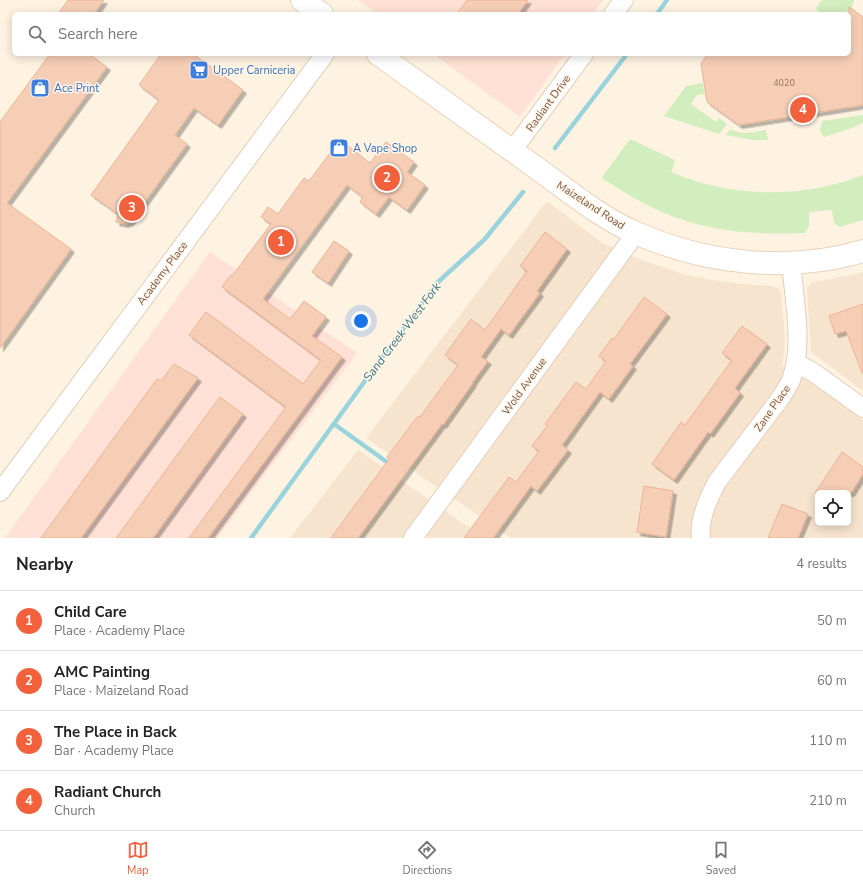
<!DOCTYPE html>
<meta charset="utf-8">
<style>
:root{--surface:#fff;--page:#f6f6f6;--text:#222;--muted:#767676;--line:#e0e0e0;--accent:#f2613c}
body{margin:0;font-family:"Nunito Sans",sans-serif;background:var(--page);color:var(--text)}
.controls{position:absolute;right:12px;bottom:12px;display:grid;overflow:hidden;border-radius:6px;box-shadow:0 2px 10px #0003}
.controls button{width:36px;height:36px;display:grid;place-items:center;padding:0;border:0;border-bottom:1px solid var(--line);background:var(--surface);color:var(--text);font:20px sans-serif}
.you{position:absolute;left:361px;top:321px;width:14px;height:14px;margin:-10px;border:3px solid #fff;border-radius:50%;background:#1a73e8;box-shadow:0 0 0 6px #1a73e833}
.badge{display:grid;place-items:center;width:26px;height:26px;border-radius:50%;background:var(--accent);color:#fff;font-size:13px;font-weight:700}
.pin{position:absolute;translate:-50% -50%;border:2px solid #fff;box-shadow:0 1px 4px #0006}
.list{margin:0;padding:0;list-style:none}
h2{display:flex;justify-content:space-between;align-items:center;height:52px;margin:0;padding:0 16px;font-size:17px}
h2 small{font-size:13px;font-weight:400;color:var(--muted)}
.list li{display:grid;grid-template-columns:26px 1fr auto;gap:12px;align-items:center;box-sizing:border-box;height:60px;padding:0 16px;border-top:1px solid var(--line)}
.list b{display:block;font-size:15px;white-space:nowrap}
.list p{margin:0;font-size:13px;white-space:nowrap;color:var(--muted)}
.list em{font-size:13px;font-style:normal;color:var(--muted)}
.icon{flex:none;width:22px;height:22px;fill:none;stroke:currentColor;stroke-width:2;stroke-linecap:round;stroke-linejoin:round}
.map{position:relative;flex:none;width:863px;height:538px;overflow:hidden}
.search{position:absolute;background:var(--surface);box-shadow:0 2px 10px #0003;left:12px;right:12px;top:12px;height:44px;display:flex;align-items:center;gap:10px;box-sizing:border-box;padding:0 14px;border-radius:6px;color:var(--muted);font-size:15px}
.sheet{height:292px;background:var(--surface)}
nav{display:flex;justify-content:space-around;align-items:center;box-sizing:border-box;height:56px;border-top:1px solid var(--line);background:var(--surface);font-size:11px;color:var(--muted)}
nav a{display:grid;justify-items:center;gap:2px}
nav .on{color:var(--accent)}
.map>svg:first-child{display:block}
.residential{fill:#f6e4cf;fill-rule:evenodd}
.commercial{fill:#ffe0d4}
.green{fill:#d2edbe}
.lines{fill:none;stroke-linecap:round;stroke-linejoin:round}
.stream{stroke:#99d3dc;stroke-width:4.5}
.building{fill:#f6ceb6;stroke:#eab495;filter:url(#shadow)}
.street-casing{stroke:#e3cebc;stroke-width:20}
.secondary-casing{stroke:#ebd1bc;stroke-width:24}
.street{stroke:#fff;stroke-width:18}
.secondary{stroke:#fff;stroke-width:22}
.labels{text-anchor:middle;stroke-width:3;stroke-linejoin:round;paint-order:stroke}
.number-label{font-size:9px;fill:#977462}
.shop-label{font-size:11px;fill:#366cbe;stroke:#fff6e9;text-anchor:start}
.street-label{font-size:11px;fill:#775646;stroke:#fff6e9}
.water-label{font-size:12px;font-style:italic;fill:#38747e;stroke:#fff6e9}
</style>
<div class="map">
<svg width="863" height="538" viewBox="0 0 863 538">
<defs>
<filter id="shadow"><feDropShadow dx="3.5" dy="3.5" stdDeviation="0" flood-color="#0004"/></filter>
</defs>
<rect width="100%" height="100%" fill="#fef2e1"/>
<g class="residential">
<path d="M 547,201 L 601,242 L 641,260 L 683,274 L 712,280 L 741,284 L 772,286 L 779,289 L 781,292 L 785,337 L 784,354 L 782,365 L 822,390 L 863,420 L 863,538 L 511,538 L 366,438 ZM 818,493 L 848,493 L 848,523 L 818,523 Z"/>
<path d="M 863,272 L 863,391 L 811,352 L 807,288 L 812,282 L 850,275 Z"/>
<path d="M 358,450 L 484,538 L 290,538 Z"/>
</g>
<g class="commercial">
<path d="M 358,0 L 603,0 L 593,14 L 378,14 Z"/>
<path d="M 433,54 L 565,54 L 520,117 Z"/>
<path d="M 210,252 L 357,353 L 217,538 L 5,538 Z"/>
</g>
<g class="green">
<path d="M 822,0 L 854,0 L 852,8 L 856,11 L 820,14 L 816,8 Z"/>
<path d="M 703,83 L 705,94 L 697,95 L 691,104 L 716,122 L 719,118 L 727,124 L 719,134 L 664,116 L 686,86 Z"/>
<path d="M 863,115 L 863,123 L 849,129 L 824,137 L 820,131 L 822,121 Z"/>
<path d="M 730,129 C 740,136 755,132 766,130 L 768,140 L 752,140 L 726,135 Z"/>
<path d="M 630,139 L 675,160 L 675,161 L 671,172 C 731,198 803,199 863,175 L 863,220 L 839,227 L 834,223 L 832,210 L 809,212 L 809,226 L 805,233 C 756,235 707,232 662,212 C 641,203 622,191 603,179 L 602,177 Z"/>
</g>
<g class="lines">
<g class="stream">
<path d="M 657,14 L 667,0"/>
<path d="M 555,148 L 627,54"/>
<path d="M 334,424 L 391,465"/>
<path d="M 251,538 L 370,374 L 437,283 L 484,240 L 523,192"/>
</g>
</g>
<g class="building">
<path d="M 68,0 L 104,0 L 94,14 L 58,14 Z"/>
<path d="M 467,0 L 528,0 L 518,14 L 457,14 Z"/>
<path d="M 849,7 L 863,17 L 863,105 L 739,125 L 707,102 L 701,63 L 708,54 L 849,54 Z"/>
<path d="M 50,54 L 89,54 L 107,67 L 7,203 L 71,249 L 0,348 L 0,122 Z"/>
<path d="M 161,54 L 193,54 L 243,90 L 218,125 L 194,108 L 175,135 L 187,144 L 130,222 L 125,224 L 116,222 L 118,214 L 91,195 L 159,100 L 139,85 Z"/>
<path d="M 340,140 L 370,163 L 386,142 L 414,162 L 407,172 L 425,185 L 407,210 L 389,197 L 376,214 L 360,202 L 363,197 L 347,185 L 263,299 L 290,319 L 304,301 L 326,317 L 312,336 L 342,357 L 208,538 L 189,538 L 286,407 L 189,335 L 206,312 L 303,384 L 321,360 L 222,287 L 231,275 L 232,276 L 271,224 L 261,217 L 268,207 L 278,214 L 304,178 L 309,181 Z"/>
<path d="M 545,232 L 567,249 L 537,291 L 540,293 L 509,335 L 501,329 L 481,357 L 488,361 L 472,383 L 473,383 L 443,425 L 442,424 L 358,538 L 331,538 L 389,459 L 387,457 L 418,416 L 420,417 L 458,365 L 445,355 L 471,319 L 485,330 L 527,271 L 520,266 Z"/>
<path d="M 334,241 L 349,251 L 328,283 L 312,272 Z"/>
<path d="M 644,297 L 667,314 L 630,364 L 633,366 L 609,399 L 600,392 L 562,445 L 568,450 L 537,491 L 531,486 L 493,538 L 464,538 L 509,477 L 516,482 L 539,451 L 532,446 L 547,426 L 545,424 L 576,382 L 586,389 L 606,361 L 599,356 L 612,338 L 614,339 Z"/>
<path d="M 863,304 L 863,373 L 862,373 L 846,331 L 835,334 L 829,316 Z"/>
<path d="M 742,326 L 767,344 L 735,388 L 740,393 L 710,434 L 708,432 L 674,480 L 652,464 L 681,422 L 685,425 L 732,360 L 722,353 Z"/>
<path d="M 174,364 L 198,378 L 81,538 L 41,538 L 157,379 L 161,381 Z"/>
<path d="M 220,397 L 243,414 L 153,538 L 116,538 Z"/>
<path d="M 842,452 L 863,467 L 863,474 L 851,493 L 815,493 Z"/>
<path d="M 644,486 L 673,491 L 666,537 L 637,532 Z"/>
<path d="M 782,504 L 808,514 L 798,538 L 768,538 Z"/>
</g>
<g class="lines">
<g class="street-casing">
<g id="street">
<path d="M 613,14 L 624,0"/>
<path d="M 512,151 L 584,54"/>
<path d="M 796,363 L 813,372 L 863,408"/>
<path d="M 0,492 L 325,54"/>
<path d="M 413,538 L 636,233"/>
<path d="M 701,538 C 698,520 709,497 717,482 L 782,396 C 785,390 789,385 791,380 C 804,347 794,298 791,263"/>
</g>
</g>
<g class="secondary-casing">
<g id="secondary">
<path d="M 302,0 L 322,14"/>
<path d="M 378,54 C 433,93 487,133 542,172 C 571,193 603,219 636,233 C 706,264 789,273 863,251"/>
</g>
</g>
<use href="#street" class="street"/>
<use href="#secondary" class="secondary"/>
</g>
<defs>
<g id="supermarket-square" transform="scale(1)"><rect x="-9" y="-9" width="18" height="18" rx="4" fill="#3f7fe0" stroke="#fff6e9"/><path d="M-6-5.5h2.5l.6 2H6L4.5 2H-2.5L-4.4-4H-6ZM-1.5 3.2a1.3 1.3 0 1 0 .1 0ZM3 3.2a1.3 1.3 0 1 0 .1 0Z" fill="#fff"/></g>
<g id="shop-square" transform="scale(1)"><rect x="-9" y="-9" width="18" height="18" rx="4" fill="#3f7fe0" stroke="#fff6e9"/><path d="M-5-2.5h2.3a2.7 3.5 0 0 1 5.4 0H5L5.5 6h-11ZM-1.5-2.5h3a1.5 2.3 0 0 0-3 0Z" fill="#fff"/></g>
</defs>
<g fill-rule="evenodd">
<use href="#supermarket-square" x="199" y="70"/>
<use href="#shop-square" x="40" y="88"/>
<use href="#shop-square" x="339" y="148"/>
</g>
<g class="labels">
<g class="number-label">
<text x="784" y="86">4020</text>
</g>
<g class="shop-label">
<text x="213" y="74">Upper Carniceria</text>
<text x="54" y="92">Ace Print</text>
<text x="353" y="152">A Vape Shop</text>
</g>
<g class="street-label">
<text transform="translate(548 103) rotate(-54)" y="4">Radiant Drive</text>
<text transform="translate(591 205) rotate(33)" y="4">Maizeland Road</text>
<text transform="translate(162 273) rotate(-53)" y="4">Academy Place</text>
<text transform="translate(524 386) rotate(-54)" y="4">Wold Avenue</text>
<text transform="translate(772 408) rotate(-55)" y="4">Zane Place</text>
</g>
<g class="water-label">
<text transform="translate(402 332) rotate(-53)" y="4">Sand Creek West Fork</text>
</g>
</g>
</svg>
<div class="controls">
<button><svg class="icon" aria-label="locate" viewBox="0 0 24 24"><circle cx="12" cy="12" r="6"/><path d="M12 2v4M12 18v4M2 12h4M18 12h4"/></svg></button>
</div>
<div class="you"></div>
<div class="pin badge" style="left:281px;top:242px">1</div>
<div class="pin badge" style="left:387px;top:178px">2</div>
<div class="pin badge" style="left:132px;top:208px">3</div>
<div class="pin badge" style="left:803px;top:110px">4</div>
<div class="search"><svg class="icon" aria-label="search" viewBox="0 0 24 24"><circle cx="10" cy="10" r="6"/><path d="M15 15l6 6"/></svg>Search here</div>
</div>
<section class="sheet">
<h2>Nearby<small>4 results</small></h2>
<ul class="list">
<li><span class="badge">1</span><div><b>Child Care</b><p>Place · Academy Place</p></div><em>50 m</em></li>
<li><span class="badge">2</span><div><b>AMC Painting</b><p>Place · Maizeland Road</p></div><em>60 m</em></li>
<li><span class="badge">3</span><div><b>The Place in Back</b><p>Bar · Academy Place</p></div><em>110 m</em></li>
<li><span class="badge">4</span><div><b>Radiant Church</b><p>Church</p></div><em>210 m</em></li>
</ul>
</section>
<nav>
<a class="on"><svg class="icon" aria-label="map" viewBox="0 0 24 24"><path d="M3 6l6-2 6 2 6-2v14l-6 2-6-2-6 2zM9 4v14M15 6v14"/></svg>Map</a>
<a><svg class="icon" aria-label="directions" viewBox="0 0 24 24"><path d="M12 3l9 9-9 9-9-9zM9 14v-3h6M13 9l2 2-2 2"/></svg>Directions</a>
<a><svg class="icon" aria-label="saved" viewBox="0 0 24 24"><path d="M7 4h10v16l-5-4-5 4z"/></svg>Saved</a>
</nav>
